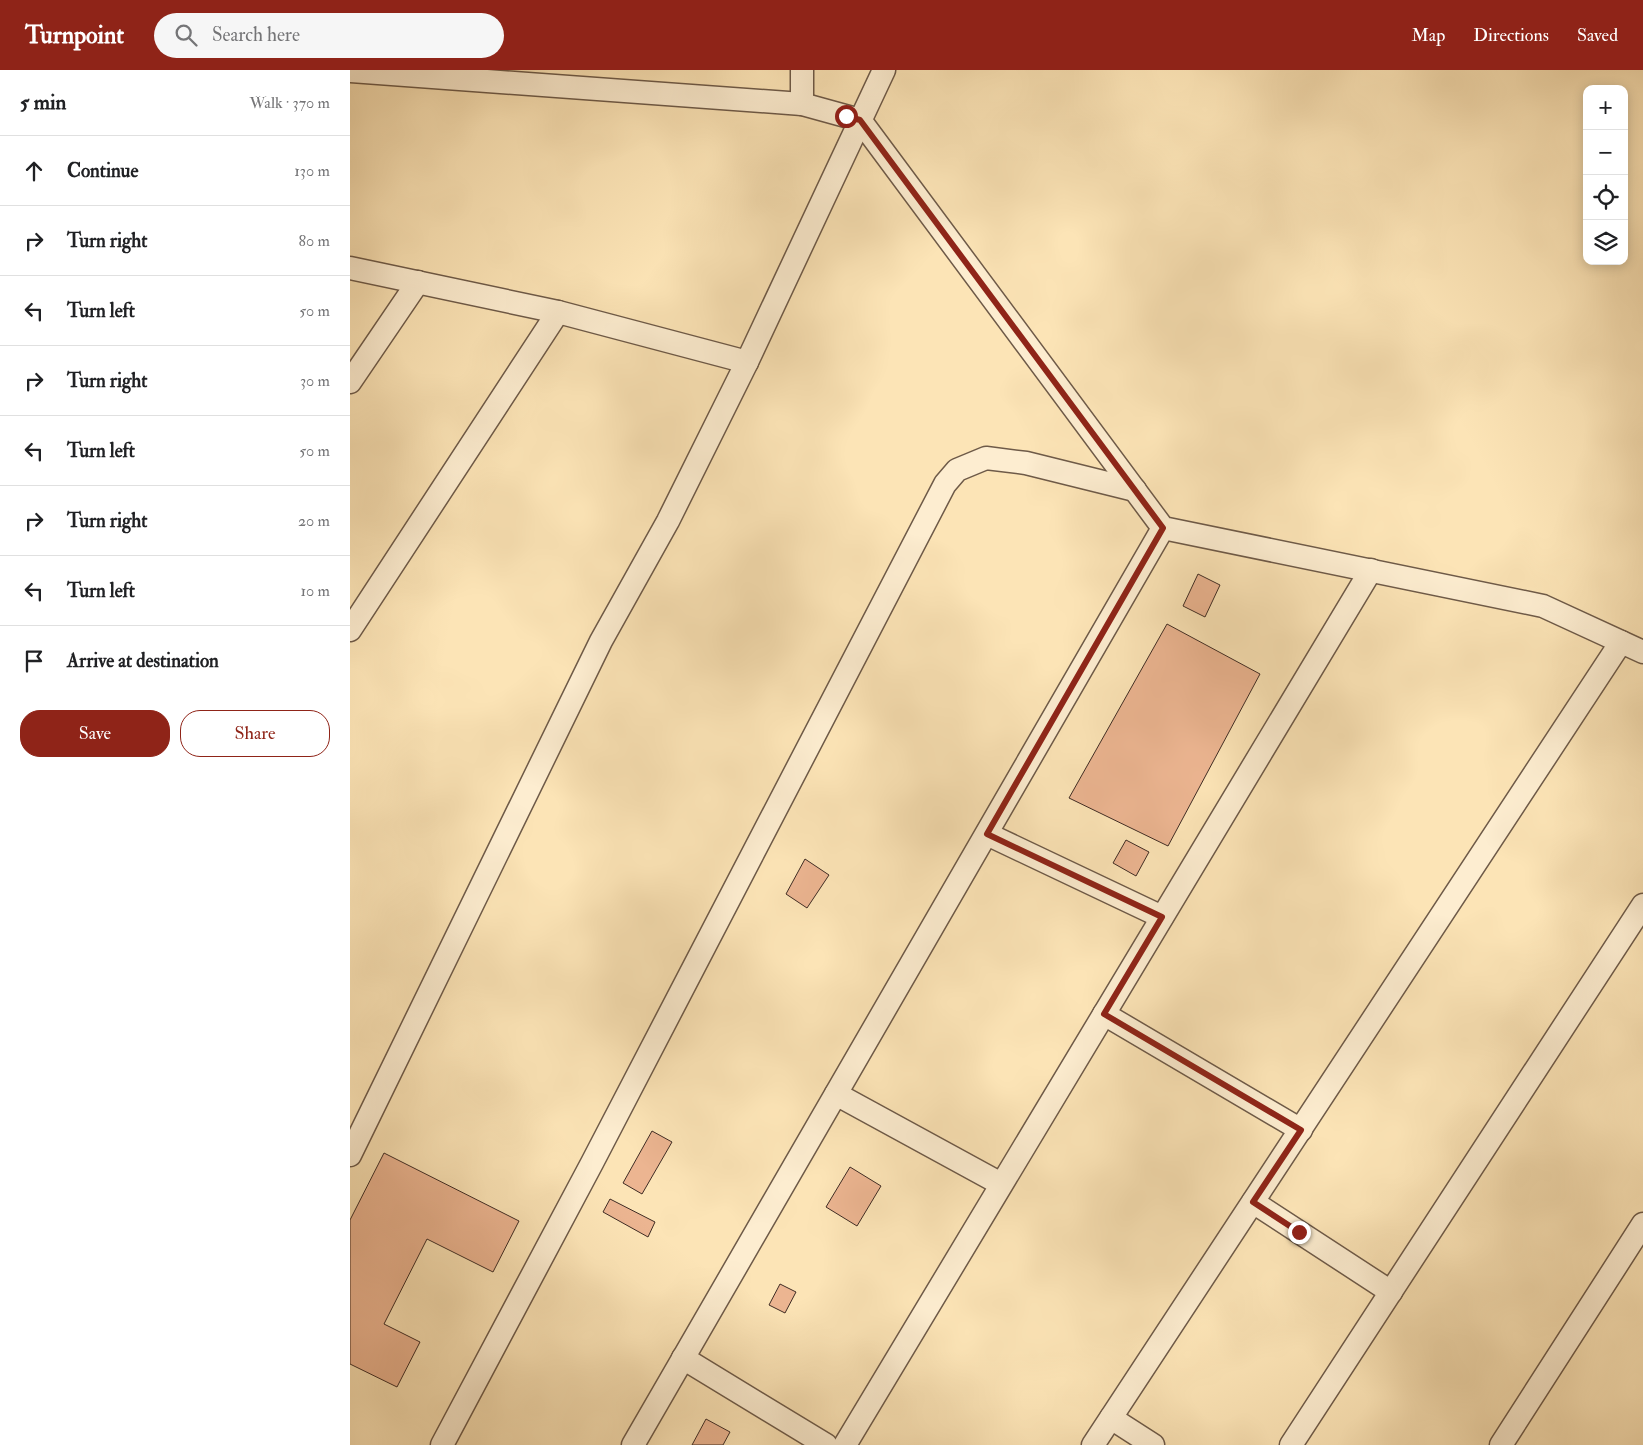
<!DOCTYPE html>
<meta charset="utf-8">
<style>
:root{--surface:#fff;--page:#f6f6f6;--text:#202124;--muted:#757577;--line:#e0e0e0;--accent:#8f2418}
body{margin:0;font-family:"IM FELL Double Pica",serif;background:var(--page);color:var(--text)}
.controls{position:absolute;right:15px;top:15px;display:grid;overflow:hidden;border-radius:10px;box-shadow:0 2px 12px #0003}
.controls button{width:45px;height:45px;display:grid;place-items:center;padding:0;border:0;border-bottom:1px solid var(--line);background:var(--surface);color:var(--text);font:25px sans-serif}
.stop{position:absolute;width:15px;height:15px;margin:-11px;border:4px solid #8f2418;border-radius:50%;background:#fff}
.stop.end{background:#8f2418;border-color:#fff;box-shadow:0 1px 5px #0008}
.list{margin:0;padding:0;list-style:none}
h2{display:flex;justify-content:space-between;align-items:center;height:65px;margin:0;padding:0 20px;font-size:21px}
h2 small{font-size:16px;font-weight:400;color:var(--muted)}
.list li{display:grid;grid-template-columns:32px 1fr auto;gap:15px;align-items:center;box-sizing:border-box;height:70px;padding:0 20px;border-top:1px solid var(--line)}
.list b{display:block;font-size:19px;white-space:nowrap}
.list em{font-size:16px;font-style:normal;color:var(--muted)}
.actions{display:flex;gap:10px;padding:15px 20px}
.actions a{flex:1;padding:11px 0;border:1px solid var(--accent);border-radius:20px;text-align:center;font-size:18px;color:var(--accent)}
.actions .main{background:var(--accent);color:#fff}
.icon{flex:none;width:28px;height:28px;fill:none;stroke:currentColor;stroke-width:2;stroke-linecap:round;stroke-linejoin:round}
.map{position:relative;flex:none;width:1293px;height:1375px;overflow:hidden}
header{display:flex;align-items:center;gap:30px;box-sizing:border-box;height:70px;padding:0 25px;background:var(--accent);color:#fff}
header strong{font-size:24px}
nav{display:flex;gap:28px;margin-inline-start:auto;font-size:18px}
.search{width:350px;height:45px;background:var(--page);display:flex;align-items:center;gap:12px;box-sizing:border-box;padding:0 18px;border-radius:28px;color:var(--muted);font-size:19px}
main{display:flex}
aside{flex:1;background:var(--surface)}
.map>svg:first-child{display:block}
.building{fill:#ecb591;stroke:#3f2c24}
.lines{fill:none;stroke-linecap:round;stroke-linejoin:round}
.minor-casing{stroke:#6e5a48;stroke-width:25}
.minor{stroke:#fdedd0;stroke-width:22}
.route{stroke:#8f2418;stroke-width:6}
</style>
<header>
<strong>Turnpoint</strong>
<div class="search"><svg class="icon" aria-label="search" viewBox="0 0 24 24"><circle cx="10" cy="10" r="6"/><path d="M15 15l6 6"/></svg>Search here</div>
<nav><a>Map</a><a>Directions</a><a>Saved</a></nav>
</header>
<main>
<aside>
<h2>5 min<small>Walk · 370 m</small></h2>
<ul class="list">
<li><svg class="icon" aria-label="ahead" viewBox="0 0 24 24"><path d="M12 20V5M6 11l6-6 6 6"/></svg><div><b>Continue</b></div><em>130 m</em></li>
<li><svg class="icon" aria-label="right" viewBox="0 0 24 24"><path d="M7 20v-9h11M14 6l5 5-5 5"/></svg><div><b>Turn right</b></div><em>80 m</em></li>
<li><svg class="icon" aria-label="left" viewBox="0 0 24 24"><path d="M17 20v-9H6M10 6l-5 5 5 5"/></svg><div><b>Turn left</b></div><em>50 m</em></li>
<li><svg class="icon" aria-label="right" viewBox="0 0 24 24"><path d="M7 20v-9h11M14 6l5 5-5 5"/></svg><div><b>Turn right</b></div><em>30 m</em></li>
<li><svg class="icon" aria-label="left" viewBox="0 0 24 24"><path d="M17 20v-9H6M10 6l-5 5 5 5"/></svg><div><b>Turn left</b></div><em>50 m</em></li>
<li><svg class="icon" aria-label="right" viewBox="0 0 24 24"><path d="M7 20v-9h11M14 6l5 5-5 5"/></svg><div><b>Turn right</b></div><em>20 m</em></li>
<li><svg class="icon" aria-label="left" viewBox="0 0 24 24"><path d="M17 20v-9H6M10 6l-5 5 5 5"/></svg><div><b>Turn left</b></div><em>10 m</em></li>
<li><svg class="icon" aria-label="arrive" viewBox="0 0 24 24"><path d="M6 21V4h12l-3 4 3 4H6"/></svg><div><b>Arrive at destination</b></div></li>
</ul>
<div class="actions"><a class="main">Save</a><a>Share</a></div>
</aside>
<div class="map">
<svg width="1293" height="1375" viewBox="0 0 1293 1375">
<rect width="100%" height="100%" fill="#fce4b6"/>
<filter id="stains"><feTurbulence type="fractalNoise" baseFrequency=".004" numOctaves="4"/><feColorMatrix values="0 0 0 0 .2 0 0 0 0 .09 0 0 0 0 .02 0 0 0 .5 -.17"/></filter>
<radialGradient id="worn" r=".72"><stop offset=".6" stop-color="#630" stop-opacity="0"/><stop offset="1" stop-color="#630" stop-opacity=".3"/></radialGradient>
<g class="building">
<path d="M 848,504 L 870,515 L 855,547 L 833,536 Z"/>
<path d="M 817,554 L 910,604 L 818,776 L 719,728 Z"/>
<path d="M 776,770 L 799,782 L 786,806 L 763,793 Z"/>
<path d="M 455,789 L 479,805 L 457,838 L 436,824 Z"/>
<path d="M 302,1061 L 322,1072 L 292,1124 L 273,1113 Z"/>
<path d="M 34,1083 L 169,1151 L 143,1202 L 77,1169 L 34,1254 L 70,1272 L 47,1317 L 0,1294 L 0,1150 Z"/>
<path d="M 500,1097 L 531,1116 L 507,1156 L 476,1137 Z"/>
<path d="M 260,1129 L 305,1152 L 298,1167 L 253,1142 Z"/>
<path d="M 430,1214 L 446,1222 L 435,1243 L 419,1235 Z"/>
<path d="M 356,1349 L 380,1362 L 373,1375 L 342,1375 Z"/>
</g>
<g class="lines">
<g class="minor-casing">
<g id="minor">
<path d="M 0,1 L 452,34 L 510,50 L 813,458 L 1193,536 L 1293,582"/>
<path d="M 452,34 L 452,0"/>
<path d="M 0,198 L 208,242 L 397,292"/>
<path d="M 0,312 L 68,212"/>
<path d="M 0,560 L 208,242"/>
<path d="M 637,764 L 812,847"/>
<path d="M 754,944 L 951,1060"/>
<path d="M 486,1024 L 651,1114"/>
<path d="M 0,1085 L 251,571 L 318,451 L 397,292 L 534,0"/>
<path d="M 903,1132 L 1041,1222"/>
<path d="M 333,1288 L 476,1375"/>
<path d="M 761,1348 L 803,1375"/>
<path d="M 92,1375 L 242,1093 L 595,414 L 607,400 L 636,388 L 676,393 L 785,420"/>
<path d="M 283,1375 L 813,458"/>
<path d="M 495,1375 L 1021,500"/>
<path d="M 743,1375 L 1271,572"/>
<path d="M 941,1375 L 1293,835"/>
<path d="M 1151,1375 L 1293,1154"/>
</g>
</g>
<use href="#minor" class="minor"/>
</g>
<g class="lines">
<path class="route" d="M 496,46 L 510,50 L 813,458 L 637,764 L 812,847 L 754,944 L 951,1060 L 903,1132 L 949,1162"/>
</g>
<rect width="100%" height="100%" filter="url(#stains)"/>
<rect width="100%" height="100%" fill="url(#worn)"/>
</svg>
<div class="controls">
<button>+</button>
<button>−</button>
<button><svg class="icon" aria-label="locate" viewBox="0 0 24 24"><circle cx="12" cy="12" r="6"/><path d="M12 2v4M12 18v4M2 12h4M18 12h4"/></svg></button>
<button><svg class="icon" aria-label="layers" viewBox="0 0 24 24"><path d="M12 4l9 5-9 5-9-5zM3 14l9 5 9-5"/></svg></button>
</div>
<div class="stop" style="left:496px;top:46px"></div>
<div class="stop end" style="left:949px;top:1162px"></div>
</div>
</main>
